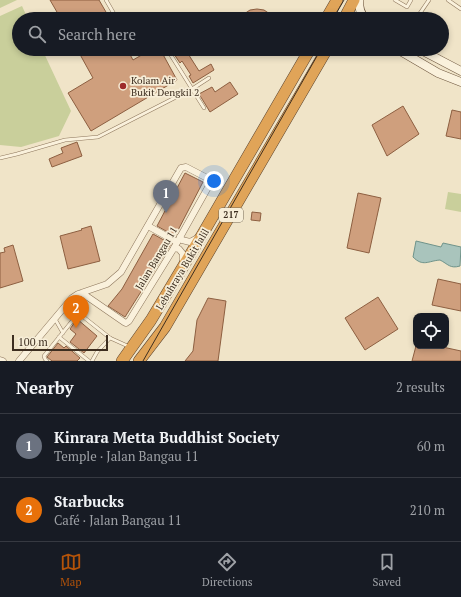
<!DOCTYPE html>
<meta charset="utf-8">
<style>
:root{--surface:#171b24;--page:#20242c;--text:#f1f3f6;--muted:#9ea1a6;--line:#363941;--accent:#b45309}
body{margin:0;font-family:"PT Serif",serif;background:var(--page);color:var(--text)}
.controls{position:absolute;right:12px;bottom:12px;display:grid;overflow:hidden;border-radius:8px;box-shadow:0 2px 6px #0003}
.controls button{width:36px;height:36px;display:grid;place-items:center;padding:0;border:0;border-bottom:1px solid var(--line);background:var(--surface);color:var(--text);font:20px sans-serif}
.scale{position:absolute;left:12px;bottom:10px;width:96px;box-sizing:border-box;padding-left:4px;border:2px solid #3d2e20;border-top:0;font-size:11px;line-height:14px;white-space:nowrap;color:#3d2e20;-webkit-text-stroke:3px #f7eed8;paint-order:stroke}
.you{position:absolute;left:214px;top:181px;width:14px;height:14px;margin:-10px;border:3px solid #fff;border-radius:50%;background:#1a73e8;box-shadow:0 0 0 6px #1a73e833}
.badge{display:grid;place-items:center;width:26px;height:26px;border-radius:50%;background:var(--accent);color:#fff;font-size:13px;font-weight:700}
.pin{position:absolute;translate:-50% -33px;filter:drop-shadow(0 1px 2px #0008)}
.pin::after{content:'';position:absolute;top:21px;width:14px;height:12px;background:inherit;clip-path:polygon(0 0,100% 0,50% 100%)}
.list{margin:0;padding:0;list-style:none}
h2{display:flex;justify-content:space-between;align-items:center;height:52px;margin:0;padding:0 16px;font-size:17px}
h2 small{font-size:13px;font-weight:400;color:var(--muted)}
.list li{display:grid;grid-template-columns:26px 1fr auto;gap:12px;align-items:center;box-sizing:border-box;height:64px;padding:0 16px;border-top:1px solid var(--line)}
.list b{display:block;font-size:15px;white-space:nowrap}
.list p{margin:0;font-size:13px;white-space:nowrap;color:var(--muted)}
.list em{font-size:13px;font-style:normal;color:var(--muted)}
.icon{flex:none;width:22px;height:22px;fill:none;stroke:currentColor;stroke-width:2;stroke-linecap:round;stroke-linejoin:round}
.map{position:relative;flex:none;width:461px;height:361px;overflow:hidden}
.search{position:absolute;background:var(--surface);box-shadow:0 2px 6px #0003;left:12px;right:12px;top:12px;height:44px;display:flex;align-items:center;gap:10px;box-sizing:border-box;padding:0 14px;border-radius:22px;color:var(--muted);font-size:15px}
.sheet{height:180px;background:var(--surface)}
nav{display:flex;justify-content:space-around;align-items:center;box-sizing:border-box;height:56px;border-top:1px solid var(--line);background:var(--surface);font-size:11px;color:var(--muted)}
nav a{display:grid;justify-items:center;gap:2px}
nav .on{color:var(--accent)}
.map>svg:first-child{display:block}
.green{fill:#c9cf9b}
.water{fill:#a9c4bc;stroke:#6f938a}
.building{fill:#cf9f7d;stroke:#8d5f41}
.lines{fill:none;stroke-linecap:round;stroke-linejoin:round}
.lane-casing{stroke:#8d765c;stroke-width:4}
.street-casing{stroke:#8d765c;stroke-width:7}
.secondary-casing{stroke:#6f573f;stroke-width:9}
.highway-casing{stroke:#5b4430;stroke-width:12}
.lane{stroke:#faf1dc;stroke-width:3}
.street{stroke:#faf1dc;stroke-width:6}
.secondary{stroke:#faf1dc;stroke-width:8}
.highway{stroke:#e0a458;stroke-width:11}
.tram{stroke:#3d2e20;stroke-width:1}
.poi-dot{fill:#9e2a2b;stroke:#f7eed8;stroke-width:1.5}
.labels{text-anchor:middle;stroke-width:3.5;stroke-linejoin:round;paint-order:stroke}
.shield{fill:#f7eed8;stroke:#756857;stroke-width:1}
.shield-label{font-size:9px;font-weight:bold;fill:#3d2e20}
.poi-label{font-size:10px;fill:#3d2e20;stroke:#f7eed8;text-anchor:start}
.street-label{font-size:10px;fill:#3d2e20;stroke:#f7eed8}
</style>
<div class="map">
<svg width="461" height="361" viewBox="0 0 461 361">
<rect width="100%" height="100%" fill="#f0e4c8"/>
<g class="green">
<path d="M 0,0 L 17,0 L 0,8 Z"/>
<path d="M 22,6 L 28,19 L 19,19 L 19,49 L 42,49 L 71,111 L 59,136 L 21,147 L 0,145 L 0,16 Z"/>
<path d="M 448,192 L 461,194 L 461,212 L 445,209 Z"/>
</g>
<path class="water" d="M 416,241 L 441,247 L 443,243 L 461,247 L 460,266 C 450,269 448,264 440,260 C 428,261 423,267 413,257 Z"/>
<g class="building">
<path d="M 50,0 L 99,0 L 110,19 L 61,19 Z"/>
<path d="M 257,9 L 264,10 L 270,14 L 275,19 L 240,19 L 244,14 L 250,10 Z"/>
<path d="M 77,49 L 127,49 L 133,60 L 152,49 L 160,49 L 177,80 L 91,131 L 68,93 L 93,78 Z"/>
<path d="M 176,49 L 185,49 L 199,71 L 211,64 L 214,70 L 193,83 L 189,76 L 191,75 L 182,61 L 180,63 L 172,51 Z"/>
<path d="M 230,82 L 238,94 L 210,112 L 199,94 L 212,87 L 215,92 Z"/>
<path d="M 403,106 L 419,134 L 387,156 L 372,125 Z"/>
<path d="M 452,110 L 461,112 L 461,139 L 446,136 Z"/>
<path d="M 77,142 L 82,156 L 52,167 L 49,159 L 63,153 L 61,148 Z"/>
<path d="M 185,173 L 203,182 L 175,236 L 157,226 Z"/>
<path d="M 358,193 L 381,198 L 369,253 L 347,248 Z"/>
<path d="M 252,212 L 261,213 L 260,221 L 251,220 Z"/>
<path d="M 91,226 L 100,261 L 68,269 L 60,236 L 82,230 L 81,229 Z"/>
<path d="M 153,234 L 171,244 L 125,317 L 108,306 L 122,289 Z"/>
<path d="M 13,245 L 23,281 L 0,288 L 0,253 L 5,252 L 4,248 Z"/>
<path d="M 438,279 L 461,284 L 461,311 L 432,305 Z"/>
<path d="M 378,297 L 398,329 L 365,350 L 345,318 Z"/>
<path d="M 208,298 L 226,301 L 218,361 L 185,361 L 193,351 L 197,320 Z"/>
<path d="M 77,319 L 97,336 L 84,353 L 70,342 L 76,334 L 70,329 Z"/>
<path d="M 58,343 L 64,348 L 66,346 L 80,358 L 77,361 L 52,361 L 47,357 Z"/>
<path d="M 416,346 L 438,346 L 461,351 L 461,361 L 412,361 Z"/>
</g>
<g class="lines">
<g class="lane-casing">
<g id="lane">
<path d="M 106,0 L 117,19"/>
<path d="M 395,0 L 407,7 L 411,0"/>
<path d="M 448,0 L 461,9"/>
<path d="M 416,19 L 429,0"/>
<path d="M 167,49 L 204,108"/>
<path d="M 0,158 L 17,154 L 65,140 L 98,137 L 192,89 L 209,78"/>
<path d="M 55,319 L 63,333"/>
<path d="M 59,337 L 89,361"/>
<path d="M 110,338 L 130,347"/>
<path d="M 47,361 L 45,359 L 44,356 L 77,315 L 81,315 L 110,338 L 97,352 L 92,361"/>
</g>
</g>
<g class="street-casing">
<g id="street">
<path d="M 148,226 L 177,242"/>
<path d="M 180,237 L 182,240 L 190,242 L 199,237"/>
<path d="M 174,248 L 179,249 L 183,254 L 183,263"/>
<path d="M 0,360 L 3,361"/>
<path d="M 19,361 L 72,298 L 78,294 L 107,284 L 121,272 L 181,168 L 186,167 L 209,179 L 211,182 L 174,248 L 129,321 L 126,323 L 124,322 L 82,293"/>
</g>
</g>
<g class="secondary-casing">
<g id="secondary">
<path d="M 359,0 C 359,8 360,14 366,19"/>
<path d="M 397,49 L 438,73 L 461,82"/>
<path d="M 419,49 L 461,71"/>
</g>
</g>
<g class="highway-casing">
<g id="highway">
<path d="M 326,19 L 337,0"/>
<path d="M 344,19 L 354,0"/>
<path d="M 122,361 L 151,320 L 202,235 L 310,49"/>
<path d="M 139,361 L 165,327 L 327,49"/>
</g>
</g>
<use href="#lane" class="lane"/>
<use href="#street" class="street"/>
<use href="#secondary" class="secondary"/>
<use href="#highway" class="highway"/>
<g class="tram">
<path d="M 333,19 L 344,0"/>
<path d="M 143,361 L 321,49"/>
</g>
</g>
<circle class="poi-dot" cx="123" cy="86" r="4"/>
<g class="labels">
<rect class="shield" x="219" y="208" width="24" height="14" rx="3"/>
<g class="shield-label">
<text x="231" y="218">217</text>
</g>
<g class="poi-label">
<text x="131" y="84">Kolam Air<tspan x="131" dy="12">Bukit Dengkil 2</tspan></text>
</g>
<g class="street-label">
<text transform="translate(156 258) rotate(-59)" y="4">Jalan Bangau 11</text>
<text transform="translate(182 269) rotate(-59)" y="4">Lebuhraya Bukit Jalil</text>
</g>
</g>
</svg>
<div class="controls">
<button><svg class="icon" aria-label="locate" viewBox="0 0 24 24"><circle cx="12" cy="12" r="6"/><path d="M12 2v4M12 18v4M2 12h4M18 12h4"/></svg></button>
</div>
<div class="scale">100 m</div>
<div class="you"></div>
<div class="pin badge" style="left:166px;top:213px;background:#6b7280">1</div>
<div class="pin badge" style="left:76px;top:328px;background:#e8710a">2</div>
<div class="search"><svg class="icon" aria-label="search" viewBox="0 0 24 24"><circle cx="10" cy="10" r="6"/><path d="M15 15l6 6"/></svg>Search here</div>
</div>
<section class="sheet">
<h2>Nearby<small>2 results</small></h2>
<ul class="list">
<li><span class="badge" style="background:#6b7280">1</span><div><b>Kinrara Metta Buddhist Society</b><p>Temple · Jalan Bangau 11</p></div><em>60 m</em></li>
<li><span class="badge" style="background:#e8710a">2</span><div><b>Starbucks</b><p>Café · Jalan Bangau 11</p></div><em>210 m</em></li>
</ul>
</section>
<nav>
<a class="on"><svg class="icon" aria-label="map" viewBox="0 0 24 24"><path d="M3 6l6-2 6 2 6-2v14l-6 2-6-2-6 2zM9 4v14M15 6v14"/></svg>Map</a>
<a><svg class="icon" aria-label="directions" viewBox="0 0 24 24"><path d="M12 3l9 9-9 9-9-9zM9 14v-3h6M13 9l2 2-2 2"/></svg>Directions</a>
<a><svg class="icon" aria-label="saved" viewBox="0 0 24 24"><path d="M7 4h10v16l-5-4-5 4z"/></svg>Saved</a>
</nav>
